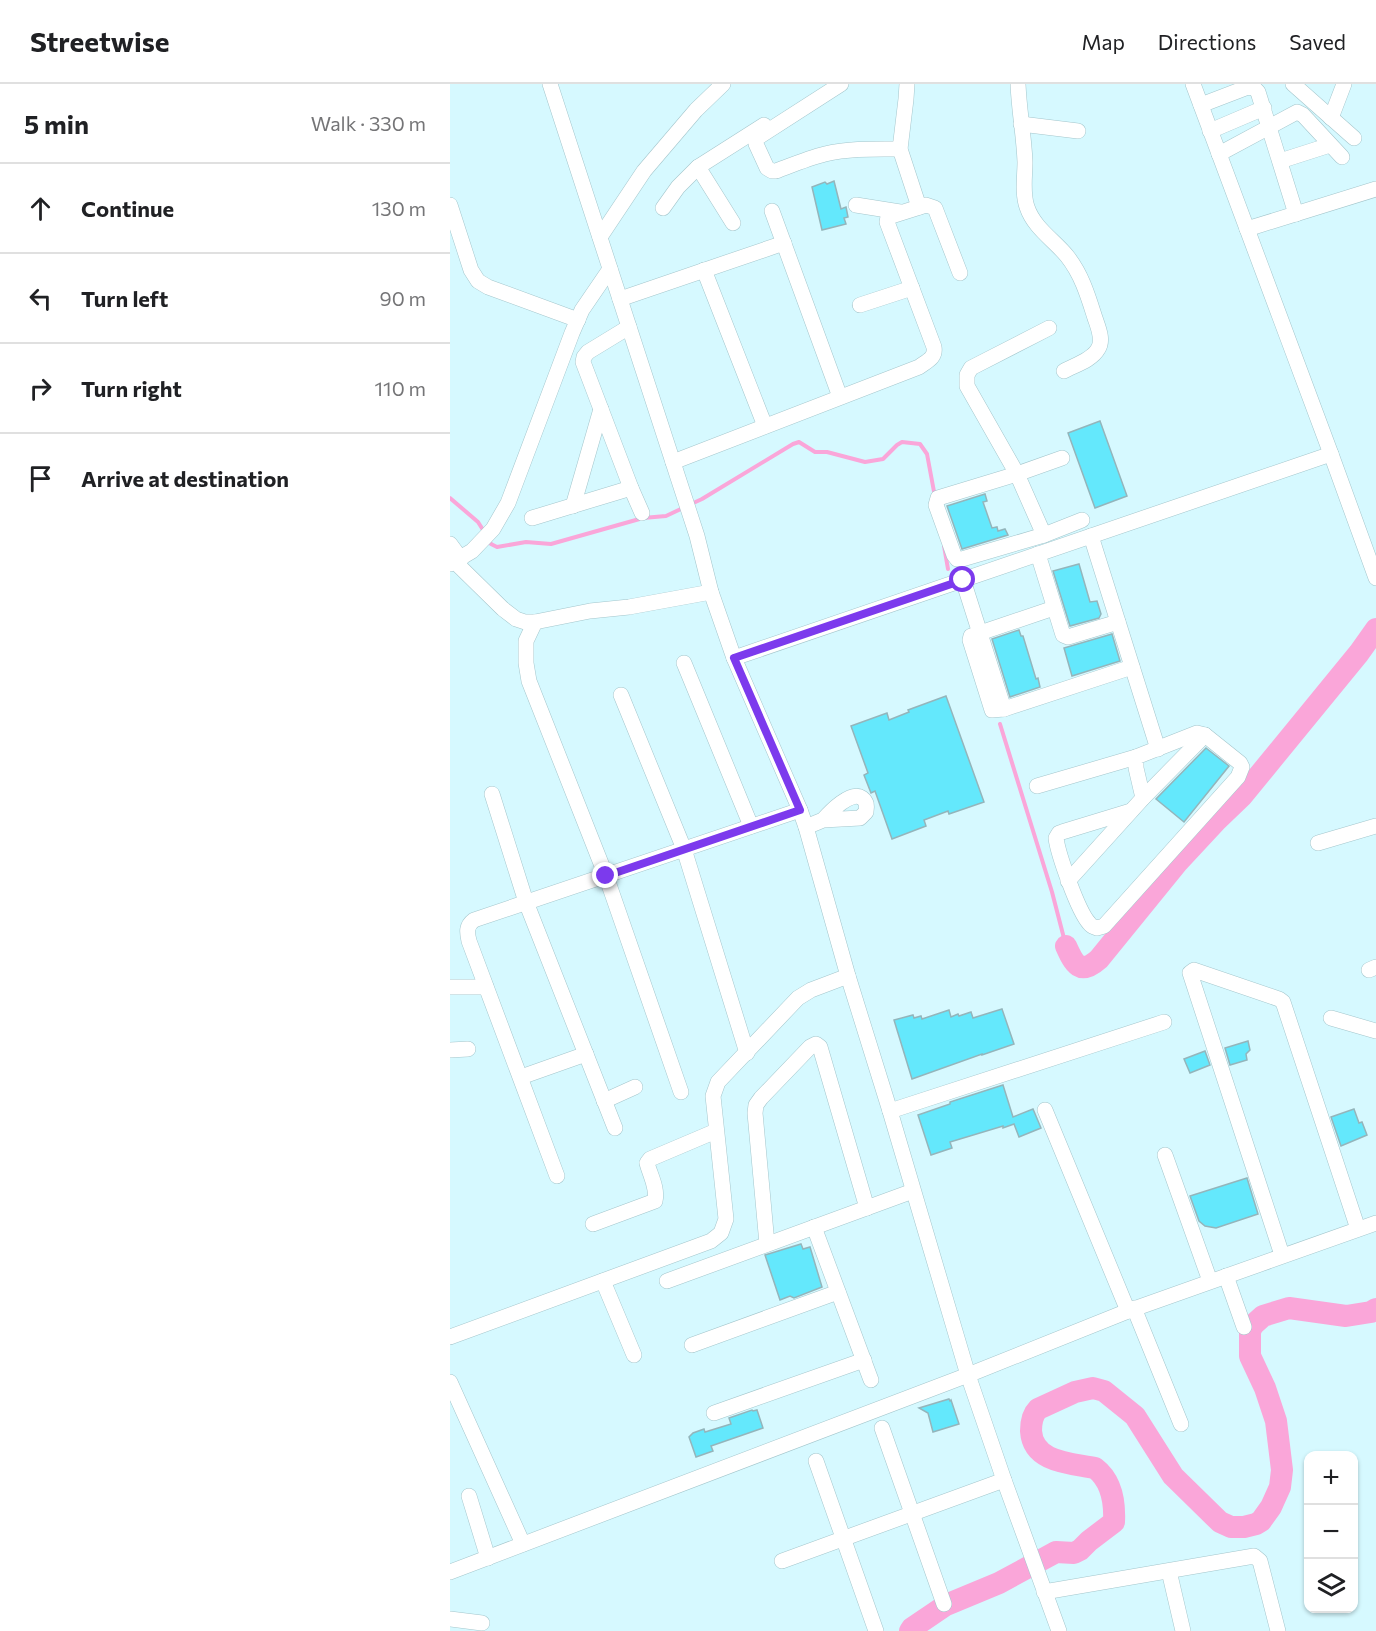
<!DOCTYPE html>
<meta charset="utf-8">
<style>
:root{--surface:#fff;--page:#f2f2f2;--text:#202124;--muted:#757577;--line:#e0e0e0}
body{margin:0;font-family:Commissioner,sans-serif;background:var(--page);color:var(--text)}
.controls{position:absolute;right:18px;bottom:18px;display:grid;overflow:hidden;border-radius:12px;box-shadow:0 2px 4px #0004}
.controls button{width:54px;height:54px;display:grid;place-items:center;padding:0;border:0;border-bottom:2px solid var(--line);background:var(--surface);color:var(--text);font:30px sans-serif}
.stop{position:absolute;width:18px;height:18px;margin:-14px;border:4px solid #7c3aed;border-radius:50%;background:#fff}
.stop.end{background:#7c3aed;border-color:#fff;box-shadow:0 2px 6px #0008}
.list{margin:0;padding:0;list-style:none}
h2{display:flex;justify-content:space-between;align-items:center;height:78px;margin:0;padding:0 24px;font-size:26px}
h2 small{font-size:20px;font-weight:400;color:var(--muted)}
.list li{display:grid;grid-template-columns:39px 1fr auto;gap:18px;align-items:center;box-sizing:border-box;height:90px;padding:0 24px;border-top:2px solid var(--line)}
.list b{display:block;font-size:22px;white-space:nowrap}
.list em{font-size:20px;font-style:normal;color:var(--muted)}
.icon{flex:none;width:33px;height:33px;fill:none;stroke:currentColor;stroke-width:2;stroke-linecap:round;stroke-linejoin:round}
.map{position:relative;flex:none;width:926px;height:1547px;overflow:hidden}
header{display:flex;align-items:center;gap:36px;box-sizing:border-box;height:84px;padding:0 30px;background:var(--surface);border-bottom:2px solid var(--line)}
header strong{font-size:28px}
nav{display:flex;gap:33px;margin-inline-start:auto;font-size:21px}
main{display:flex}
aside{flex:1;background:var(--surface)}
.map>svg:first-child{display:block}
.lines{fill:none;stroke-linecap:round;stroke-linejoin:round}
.stream{stroke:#faa6d9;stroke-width:4}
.river{stroke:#faa6d9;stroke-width:22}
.building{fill:#64e8fc;stroke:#94b5bb;stroke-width:1.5}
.minor-casing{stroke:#a4c6cc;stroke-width:16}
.minor{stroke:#fff;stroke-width:15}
.route{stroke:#7c3aed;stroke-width:8}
</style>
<header>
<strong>Streetwise</strong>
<nav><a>Map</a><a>Directions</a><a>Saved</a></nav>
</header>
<main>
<aside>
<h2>5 min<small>Walk · 330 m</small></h2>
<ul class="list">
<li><svg class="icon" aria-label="ahead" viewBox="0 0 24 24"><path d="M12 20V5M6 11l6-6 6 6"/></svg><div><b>Continue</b></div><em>130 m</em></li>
<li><svg class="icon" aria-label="left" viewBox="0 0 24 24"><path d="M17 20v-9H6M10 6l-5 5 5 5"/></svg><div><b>Turn left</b></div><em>90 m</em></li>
<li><svg class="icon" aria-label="right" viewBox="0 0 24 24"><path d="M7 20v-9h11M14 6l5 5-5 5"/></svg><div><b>Turn right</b></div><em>110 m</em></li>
<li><svg class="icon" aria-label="arrive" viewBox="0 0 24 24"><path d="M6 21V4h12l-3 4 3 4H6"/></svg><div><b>Arrive at destination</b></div></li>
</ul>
</aside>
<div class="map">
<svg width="926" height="1547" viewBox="0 0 926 1547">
<rect width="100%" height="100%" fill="#d6f9ff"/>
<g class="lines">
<g class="stream">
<path d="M 0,414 L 28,438 L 35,449"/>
<path d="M 239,421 L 252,415 L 343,360 L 349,358 L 365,368 L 377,368 L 415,378 L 433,375 L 447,361 L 452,358 L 470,360 L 477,370 L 485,413"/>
<path d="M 39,456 L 41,460 L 47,463 L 76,458 L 101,460 L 193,434 L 216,432 L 233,424"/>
<path d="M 494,462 L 498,485"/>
<path d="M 550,640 L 602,808 L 616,862"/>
</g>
<g class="river">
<path d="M 616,862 C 624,880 630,892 649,875 L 727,779 L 767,736 L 792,712 L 909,569 L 926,545"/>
<path d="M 460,1547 L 462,1544 L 496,1521 L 549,1499 L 606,1468 L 624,1469 L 630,1466 L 639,1457 L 664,1438 C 665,1418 662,1397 645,1384 C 621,1379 583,1379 581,1347 C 581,1339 582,1331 588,1325 L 625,1308 L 643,1304 L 654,1307 L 685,1332 L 723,1392 L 770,1438 L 781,1443 L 794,1443 L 806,1440 L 811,1437 L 821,1423 L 830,1403 L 832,1386 L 826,1337 L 815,1304 L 800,1272 L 800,1247 L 803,1241 L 813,1232 L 839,1224 L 896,1232 L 921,1228 L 926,1225"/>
</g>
</g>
<g class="building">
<path d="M 384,97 L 391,125 L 396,123 L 398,133 L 394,134 L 396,140 L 372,146 L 362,103 L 375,98 L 377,100 Z"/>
<path d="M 650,337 L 677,412 L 645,424 L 618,349 Z"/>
<path d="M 535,410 L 537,417 L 533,418 L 542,444 L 547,443 L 548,447 L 555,445 L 558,451 L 512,465 L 497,422 Z"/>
<path d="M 629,480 L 640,518 L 647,517 L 651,530 L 649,534 L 620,542 L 603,487 Z"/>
<path d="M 569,546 L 571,552 L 573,552 L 586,595 L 588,594 L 590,603 L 560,613 L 542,555 Z"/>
<path d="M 662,550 L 670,577 L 622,592 L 614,564 Z"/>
<path d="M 496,612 L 534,718 L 499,730 L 498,727 L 474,736 L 476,742 L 442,755 L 425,707 L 421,709 L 414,691 L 418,689 L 401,642 L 437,629 L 439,636 L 459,628 L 458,626 Z"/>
<path d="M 756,664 L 779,682 L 734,738 L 706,715 Z"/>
<path d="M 552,925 L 564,960 L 532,971 L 532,970 L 462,995 L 444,936 L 463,931 L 464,934 L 471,932 L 472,935 L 499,926 L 501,933 L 508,930 L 509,932 L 521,928 L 523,934 Z"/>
<path d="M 798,957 L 800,966 L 796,970 L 797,976 L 780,981 L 775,964 Z"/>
<path d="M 755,967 L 760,981 L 740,989 L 734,975 Z"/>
<path d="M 553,1001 L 563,1033 L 583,1025 L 591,1044 L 569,1053 L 564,1040 L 553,1044 L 553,1042 L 500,1058 L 502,1064 L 481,1071 L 468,1031 L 500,1020 L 500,1018 Z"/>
<path d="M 904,1025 L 909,1039 L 912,1038 L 917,1051 L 891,1062 L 881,1033 Z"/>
<path d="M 797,1094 L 808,1130 L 766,1144 L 755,1142 L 749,1137 L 740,1112 Z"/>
<path d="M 351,1160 L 353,1165 L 360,1163 L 372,1203 L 344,1214 L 340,1212 L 330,1216 L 315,1171 Z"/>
<path d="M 499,1315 L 500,1317 L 501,1316 L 509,1340 L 483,1348 L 478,1329 L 469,1324 Z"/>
<path d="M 302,1326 L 303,1327 L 307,1326 L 313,1344 L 261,1362 L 263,1367 L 246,1373 L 239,1353 L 243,1349 L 254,1345 L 255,1348 L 281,1340 L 279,1334 Z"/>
</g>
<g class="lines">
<g class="minor-casing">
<g id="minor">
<path d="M 100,0 L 247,452 L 261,508 L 284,574 L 350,726 L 356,743 L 398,892 L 440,1027 L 518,1291 L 554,1396 L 609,1547"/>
<path d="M 391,0 L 307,54 L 306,60 L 317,84 L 322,87 L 326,87 C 342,81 359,74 375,70 C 400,64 425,65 450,65"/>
<path d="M 457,0 L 456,15 L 450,65 L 469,123"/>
<path d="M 568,0 C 569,26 574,52 575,78 C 575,92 572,109 577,123 C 584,144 604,156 617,172 C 632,191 638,212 645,234 C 648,243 654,256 648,265 C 642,276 625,281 614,287"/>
<path d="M 743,0 L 881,370 L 926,494"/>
<path d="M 843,0 L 904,54"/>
<path d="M 751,21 L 798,3 L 804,4 L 808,8 L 846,130"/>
<path d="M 881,34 L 894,0"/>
<path d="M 571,40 L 628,47"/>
<path d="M 760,47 L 814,24"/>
<path d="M 769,70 L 847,28 L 853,31 L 892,73"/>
<path d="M 830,77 L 880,61"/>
<path d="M 248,83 L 283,139"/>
<path d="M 0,121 L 21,186 L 28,197 L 38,203 L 128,236"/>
<path d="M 406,121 L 450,128"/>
<path d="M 213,124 L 228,103 L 248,83 L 314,41"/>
<path d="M 322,127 L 390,313"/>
<path d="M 797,145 L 926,105"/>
<path d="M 150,153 L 194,87 L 246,26 L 273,0"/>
<path d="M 254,186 L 315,342"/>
<path d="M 170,215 L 334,159"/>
<path d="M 410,221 L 462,204"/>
<path d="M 179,243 L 138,268 L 134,273 L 133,278 L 181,404 L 192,429"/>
<path d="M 612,374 L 567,390 L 488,414 L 486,421 L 504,471 L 507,475 L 512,475 L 594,451 L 632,436"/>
<path d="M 223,378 L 469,283 C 477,277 486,274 484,263 L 437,138 L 438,133 L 476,121 L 485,124 L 510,189"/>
<path d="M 123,422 L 151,325"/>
<path d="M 82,434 L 181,404"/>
<path d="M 594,451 L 567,390 L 517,302 L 517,291 L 521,284 L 599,244"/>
<path d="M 641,452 L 708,665"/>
<path d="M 0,460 L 11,475"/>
<path d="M 588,470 L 613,551 L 618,553 L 668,538"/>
<path d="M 5,478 L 53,525 L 66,535 L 75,538 L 85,538 L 140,527 L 179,523 L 261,508"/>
<path d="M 0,480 L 22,467 L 43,445 L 58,419 L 122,249 L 132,226 L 160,185"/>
<path d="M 513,496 L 554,625"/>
<path d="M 604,524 L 521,552 L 520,556 L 542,626 L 554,625 L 682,583"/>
<path d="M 85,538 L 76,557 L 76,579 L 79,597 L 156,792 L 231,1008"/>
<path d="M 284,574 L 881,370"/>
<path d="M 234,579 L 301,742"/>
<path d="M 171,611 L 234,765 L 297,969"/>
<path d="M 587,702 L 686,673"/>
<path d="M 42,710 L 76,818 L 165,1044"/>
<path d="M 681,727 L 612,748 L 609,749 L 606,754 C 608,770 628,827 639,839 C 642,843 642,842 647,844 L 654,842 L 788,693 L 792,683 L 790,679 L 755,651 L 747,649 L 686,673 L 686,684 L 693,714"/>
<path d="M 356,743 L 373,736 L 410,734 L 416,728 C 417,722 417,718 412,714 C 401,706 380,728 373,736"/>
<path d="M 868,759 L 926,742"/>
<path d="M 618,797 L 693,714 L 755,651"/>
<path d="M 919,886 L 926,883"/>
<path d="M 0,903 L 36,903"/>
<path d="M 881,934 L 926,947"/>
<path d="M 0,966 L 18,965"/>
<path d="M 71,993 L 136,970"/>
<path d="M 154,1017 L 185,1003"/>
<path d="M 595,1026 L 678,1227"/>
<path d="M 440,1027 L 714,938"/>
<path d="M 715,1071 L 760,1197"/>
<path d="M 107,1092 L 19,857 C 17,848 16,842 24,836 L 350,726"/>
<path d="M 143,1140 L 205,1117 C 208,1104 200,1091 197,1079 L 200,1075 L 266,1047"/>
<path d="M 364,1143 L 421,1296"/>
<path d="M 317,1160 L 305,1029 L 306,1021 L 311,1014 L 360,963 L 366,960 L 370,963 L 417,1124"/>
<path d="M 832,1171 L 740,889 L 744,886 L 829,915 L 833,918 L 908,1145"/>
<path d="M 776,1192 L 794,1243"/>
<path d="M 153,1197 L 184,1271"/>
<path d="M 217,1197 L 463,1107"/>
<path d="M 684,1224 L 731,1340"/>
<path d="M 0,1253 L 261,1157 L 271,1149 L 276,1135 L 263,1012 L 268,998 L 348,914 L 361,906 L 398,892"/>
<path d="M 242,1261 L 388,1208"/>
<path d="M 0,1298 L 73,1460"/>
<path d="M 264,1329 L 414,1276"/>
<path d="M 432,1344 L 494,1520"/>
<path d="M 366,1377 L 426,1547"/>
<path d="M 19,1412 L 38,1474"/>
<path d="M 332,1477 L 554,1396"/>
<path d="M 719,1487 L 733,1547"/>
<path d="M 0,1488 L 518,1291 L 678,1227 L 926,1139"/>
<path d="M 594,1508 L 804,1472 L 810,1477 L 828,1547"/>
<path d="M 0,1535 L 32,1539"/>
</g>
</g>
<use href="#minor" class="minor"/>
</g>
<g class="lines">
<path class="route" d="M 156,792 L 350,726 L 284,574 L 513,496"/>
</g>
</svg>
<div class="controls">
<button>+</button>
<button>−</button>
<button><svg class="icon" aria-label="layers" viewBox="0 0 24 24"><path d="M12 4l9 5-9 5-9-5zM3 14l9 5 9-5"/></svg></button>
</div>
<div class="stop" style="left:513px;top:496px"></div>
<div class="stop end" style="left:156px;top:792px"></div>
</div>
</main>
